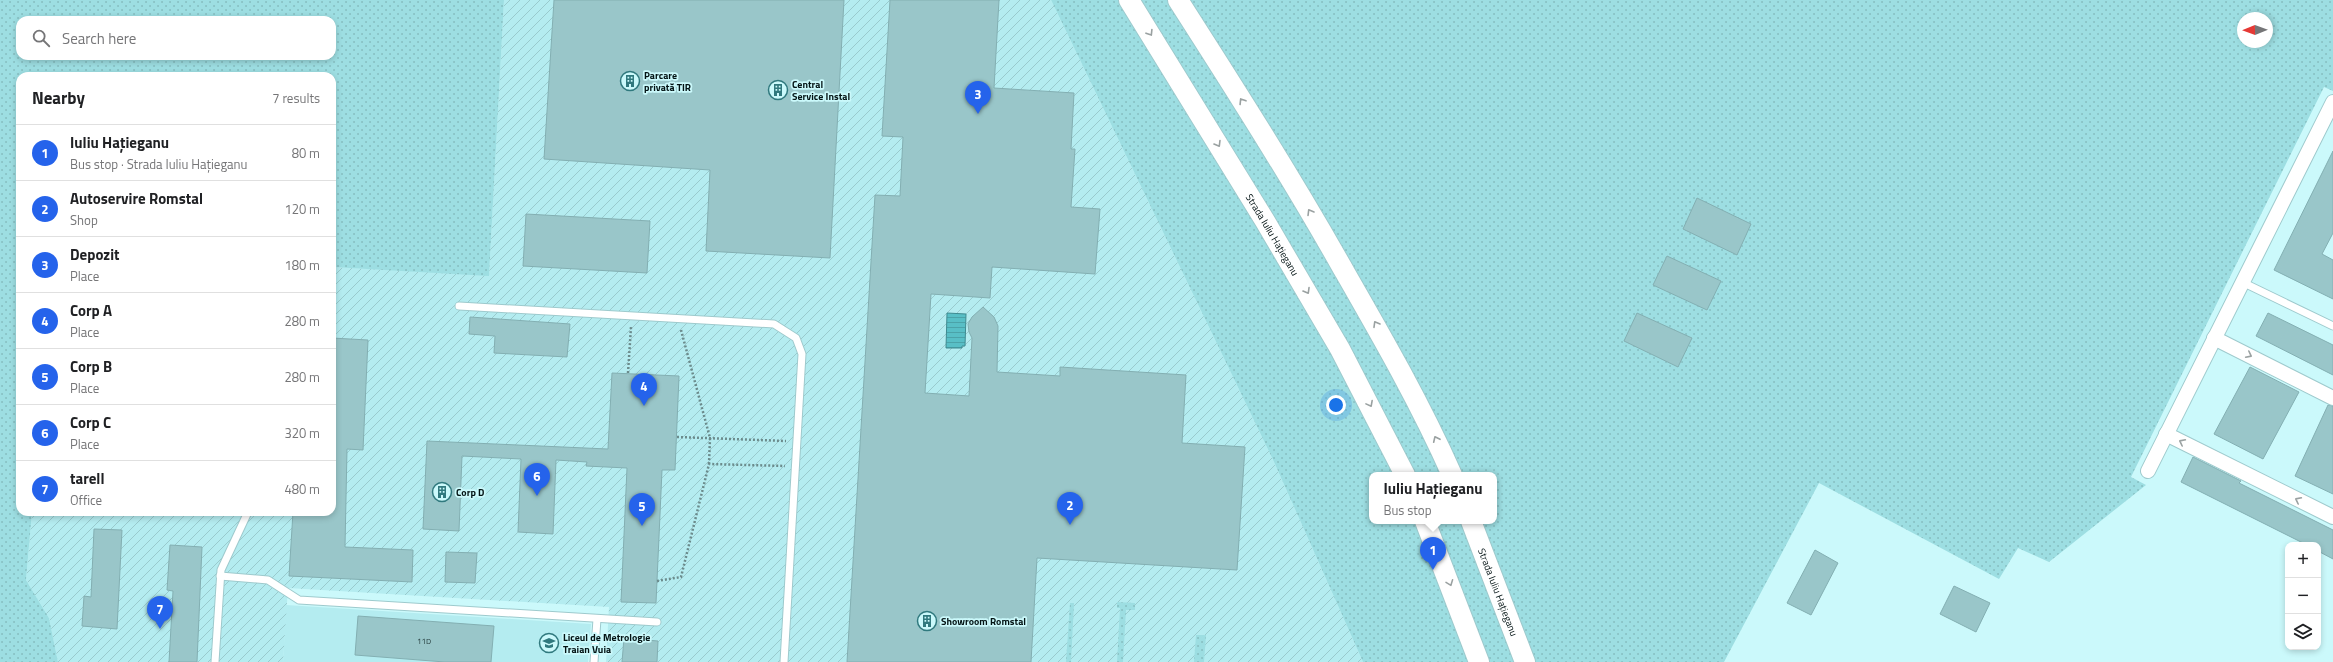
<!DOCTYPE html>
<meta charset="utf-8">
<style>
:root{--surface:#fff;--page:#f6f6f6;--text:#202124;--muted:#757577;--line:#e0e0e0;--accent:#2563eb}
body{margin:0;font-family:"Titillium Web",sans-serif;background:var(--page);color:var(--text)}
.controls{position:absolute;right:12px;bottom:12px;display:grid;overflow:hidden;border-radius:8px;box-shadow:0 2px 6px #0003}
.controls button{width:36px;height:36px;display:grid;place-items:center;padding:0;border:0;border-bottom:1px solid var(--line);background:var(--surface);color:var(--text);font:20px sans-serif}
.compass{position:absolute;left:2237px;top:12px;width:36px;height:36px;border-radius:50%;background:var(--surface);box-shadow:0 2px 6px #0003;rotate:269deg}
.you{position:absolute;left:1336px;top:405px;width:14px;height:14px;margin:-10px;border:3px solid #fff;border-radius:50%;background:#1a73e8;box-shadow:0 0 0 6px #1a73e833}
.badge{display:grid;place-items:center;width:26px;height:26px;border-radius:50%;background:var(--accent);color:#fff;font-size:13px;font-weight:700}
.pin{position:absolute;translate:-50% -33px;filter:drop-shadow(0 1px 2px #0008)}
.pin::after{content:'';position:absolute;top:21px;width:14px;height:12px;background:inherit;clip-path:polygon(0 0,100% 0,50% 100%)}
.popup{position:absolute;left:1369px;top:472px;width:128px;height:52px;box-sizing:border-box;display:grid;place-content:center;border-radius:8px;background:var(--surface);filter:drop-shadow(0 1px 3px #0005);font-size:13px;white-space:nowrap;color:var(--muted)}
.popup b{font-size:15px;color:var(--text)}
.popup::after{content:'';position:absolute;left:50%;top:100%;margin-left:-8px;border:8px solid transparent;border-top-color:var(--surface)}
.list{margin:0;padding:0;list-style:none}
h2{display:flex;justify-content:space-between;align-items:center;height:52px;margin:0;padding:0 16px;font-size:17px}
h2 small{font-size:13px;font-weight:400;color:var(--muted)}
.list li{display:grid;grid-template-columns:26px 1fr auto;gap:12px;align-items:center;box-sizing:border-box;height:56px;padding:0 16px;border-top:1px solid var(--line)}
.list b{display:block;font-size:15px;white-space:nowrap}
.list p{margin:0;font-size:13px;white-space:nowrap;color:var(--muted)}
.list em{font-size:13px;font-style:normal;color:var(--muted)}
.icon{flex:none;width:22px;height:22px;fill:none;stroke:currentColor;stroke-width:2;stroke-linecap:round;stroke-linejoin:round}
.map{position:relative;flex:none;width:2333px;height:662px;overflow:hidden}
.search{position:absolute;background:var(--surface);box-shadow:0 2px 6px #0003;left:16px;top:16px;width:320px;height:44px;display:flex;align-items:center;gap:10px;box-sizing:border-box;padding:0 14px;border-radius:12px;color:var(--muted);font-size:15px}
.panel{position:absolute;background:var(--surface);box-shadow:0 2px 6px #0003;left:16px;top:72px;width:320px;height:444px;border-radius:12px}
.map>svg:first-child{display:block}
.built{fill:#b4ecf0}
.industrial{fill:url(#industrial-furrows)}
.grass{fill:url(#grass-dots);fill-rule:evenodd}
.water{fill:url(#water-rules);stroke:#3e8b91}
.building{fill:#99c6c9;stroke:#83afb2}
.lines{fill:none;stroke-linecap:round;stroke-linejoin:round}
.lane-casing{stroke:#9ecacd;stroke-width:9}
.street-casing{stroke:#9ecacd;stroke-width:16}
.secondary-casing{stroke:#9ecacd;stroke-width:22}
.path{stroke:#6b8b8c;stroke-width:2.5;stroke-dasharray:2 2;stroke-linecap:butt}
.lane{stroke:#fff;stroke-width:7}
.street{stroke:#fff;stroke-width:14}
.secondary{stroke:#fff;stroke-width:20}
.oneway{stroke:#9aa1a1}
.labels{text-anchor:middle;stroke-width:3.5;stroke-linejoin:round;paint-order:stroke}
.number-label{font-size:8px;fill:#284041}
.poi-label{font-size:10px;font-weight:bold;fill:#031314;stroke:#cbf9fb;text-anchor:start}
.street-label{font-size:10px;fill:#031314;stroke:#cbf9fb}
</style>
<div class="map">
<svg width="2333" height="662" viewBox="0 0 2333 662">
<defs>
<pattern id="industrial-furrows" width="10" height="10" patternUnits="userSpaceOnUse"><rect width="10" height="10" fill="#b4ecf0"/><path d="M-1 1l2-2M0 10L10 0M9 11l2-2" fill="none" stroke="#99cacd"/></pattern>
<pattern id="grass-dots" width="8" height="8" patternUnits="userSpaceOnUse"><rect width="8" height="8" fill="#9ddee2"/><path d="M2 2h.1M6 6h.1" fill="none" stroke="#86bec1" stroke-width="1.8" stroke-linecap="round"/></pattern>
<pattern id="water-rules" width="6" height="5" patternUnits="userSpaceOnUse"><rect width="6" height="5" fill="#58bfc6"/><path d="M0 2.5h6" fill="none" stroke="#4ba3a9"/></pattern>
</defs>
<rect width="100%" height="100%" fill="#cbf9fb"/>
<path class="built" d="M 286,605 L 591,624 L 588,662 L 283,662 Z"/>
<path class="industrial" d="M 504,0 L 1051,0 L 1274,462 L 1363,662 L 606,662 L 609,607 L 288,588 L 283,662 L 58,662 L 49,618 L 26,580 L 32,512 L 332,512 L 332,267 L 489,275 Z"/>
<g class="grass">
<path d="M 0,0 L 504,0 L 489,276 L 332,267 L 332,76 L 20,76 L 20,512 L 32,512 L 26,580 L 49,618 L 58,662 L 0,662 ZM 20,20 L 332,20 L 332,56 L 20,56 Z"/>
<path d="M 1051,0 L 2333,0 L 2333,91 L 2324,87 L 2131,477 L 2146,485 L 2049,562 L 2018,548 L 1999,579 L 1819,483 L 1724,662 L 1363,662 L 1274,462 ZM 2243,18 L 2267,18 L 2267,42 L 2243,42 ZM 1372,475 L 1494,475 L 1494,521 L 1372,521 Z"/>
<path d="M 1117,602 L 1135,603 L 1135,610 L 1126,610 L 1123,662 L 1117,662 L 1120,608 L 1117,608 Z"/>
<path d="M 1070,603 L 1074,603 L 1071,662 L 1066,662 Z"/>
<path d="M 1196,635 L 1206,635 L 1204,662 L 1194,662 Z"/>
</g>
<path class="water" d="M 947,313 L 966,314 L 965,346 L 962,346 L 962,348 L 946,348 Z"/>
<g class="building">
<path d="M 554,0 L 844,0 L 830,258 L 706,251 L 710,170 L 544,159 Z"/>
<path d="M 890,0 L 999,0 L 994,88 L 1074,93 L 1071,149 L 1075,149 L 1071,207 L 1100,209 L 1095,274 L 992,267 L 990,298 L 931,294 L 925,393 L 969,396 L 972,338 L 969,332 L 968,324 L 972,317 L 983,307 L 994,317 L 998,326 L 997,372 L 1060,376 L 1060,367 L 1186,375 L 1182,443 L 1245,447 L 1237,570 L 1037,558 L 1031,662 L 847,662 L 875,195 L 900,196 L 903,137 L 882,136 Z"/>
<path d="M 2333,151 L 2333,233 L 2322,254 L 2333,260 L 2333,299 L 2274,270 Z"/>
<path d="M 1697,198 L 1751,224 L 1737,255 L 1683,229 Z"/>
<path d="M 526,214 L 650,221 L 647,273 L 523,266 Z"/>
<path d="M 1667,256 L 1721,281 L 1707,310 L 1653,285 Z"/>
<path d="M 1637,313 L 1692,338 L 1678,367 L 1624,341 Z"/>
<path d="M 2268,313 L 2333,345 L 2333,375 L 2256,336 Z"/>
<path d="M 470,317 L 570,324 L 567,357 L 494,353 L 495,336 L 469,334 Z"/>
<path d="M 332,338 L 368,340 L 363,450 L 347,449 L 345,547 L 413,550 L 412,582 L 289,576 L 293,512 L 332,512 Z"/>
<path d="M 2250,367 L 2299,392 L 2263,459 L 2214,434 Z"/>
<path d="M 612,373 L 679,376 L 675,470 L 662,470 L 656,603 L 621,602 L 627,468 L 586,466 L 587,462 L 556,460 L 553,534 L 518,532 L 521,459 L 462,456 L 459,531 L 423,529 L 427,441 L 608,449 Z"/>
<path d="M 2328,405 L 2333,406 L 2333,494 L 2295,476 Z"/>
<path d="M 2193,457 L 2241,481 L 2239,483 L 2333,530 L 2333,559 L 2318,551 L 2318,545 L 2307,545 L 2181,482 Z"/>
<path d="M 94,529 L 122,530 L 117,629 L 82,626 L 84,596 L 91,597 Z"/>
<path d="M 170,545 L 202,547 L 197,662 L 169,662 L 173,591 L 167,590 Z"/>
<path d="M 1815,550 L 1838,563 L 1811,615 L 1787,603 Z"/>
<path d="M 446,552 L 477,553 L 475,583 L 445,582 Z"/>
<path d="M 1954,586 L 1990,603 L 1976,632 L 1940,614 Z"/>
<path d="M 358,616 L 494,626 L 491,662 L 445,662 L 355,655 Z"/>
<path d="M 624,638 L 658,641 L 657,662 L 622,662 Z"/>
</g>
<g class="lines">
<g class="lane-casing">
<g id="lane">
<path d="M 2242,282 L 2333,326"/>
<path d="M 459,306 L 774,324 L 796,338 L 802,354 L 784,662"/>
<path d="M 220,576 L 268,580 L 299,600 L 657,622"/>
<path d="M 215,662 L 221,570 L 248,512"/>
<path d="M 594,662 L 597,619"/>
</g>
</g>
<g class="street-casing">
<g id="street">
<path d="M 2214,338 L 2333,398"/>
<path d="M 2166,434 L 2333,517"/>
<path d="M 2148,471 L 2333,102"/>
</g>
</g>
<g class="secondary-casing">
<g id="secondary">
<path id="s1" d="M 1129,0 L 1265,221 L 1340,349 L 1405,475"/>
<path d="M 1178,0 C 1235,89 1291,177 1343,269 C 1382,337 1420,403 1452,475"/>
<path d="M 1425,521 L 1479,662"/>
<path id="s2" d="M 1471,521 L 1525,662"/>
</g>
</g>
<g class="path">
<path d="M 681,330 L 710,438 L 709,464"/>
<path d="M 628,373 L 631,327"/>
<path d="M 677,437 L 786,441"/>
<path d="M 657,581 L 681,577 L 709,464 L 785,466"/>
</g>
<use href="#lane" class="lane"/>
<use href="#street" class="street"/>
<use href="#secondary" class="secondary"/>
</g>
<defs><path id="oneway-chevron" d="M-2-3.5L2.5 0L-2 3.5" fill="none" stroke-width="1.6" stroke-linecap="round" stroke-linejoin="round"/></defs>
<g class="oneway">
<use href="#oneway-chevron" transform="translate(1150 33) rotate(58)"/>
<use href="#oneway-chevron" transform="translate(1242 101) rotate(-122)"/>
<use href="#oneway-chevron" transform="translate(1218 144) rotate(59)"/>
<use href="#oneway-chevron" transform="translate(1310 212) rotate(-121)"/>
<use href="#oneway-chevron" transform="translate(1307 291) rotate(60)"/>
<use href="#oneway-chevron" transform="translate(1376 324) rotate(-120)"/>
<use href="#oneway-chevron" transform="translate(2249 355) rotate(27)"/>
<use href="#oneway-chevron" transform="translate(1370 404) rotate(62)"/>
<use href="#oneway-chevron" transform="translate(1436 439) rotate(-115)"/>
<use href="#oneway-chevron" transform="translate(2182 442) rotate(-153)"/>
<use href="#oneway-chevron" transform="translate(2298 500) rotate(-153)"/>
<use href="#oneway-chevron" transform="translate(1450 583) rotate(69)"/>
</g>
<defs>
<g id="building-ring" transform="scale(1)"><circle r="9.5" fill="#cbf9fb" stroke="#30797e" stroke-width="1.5"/><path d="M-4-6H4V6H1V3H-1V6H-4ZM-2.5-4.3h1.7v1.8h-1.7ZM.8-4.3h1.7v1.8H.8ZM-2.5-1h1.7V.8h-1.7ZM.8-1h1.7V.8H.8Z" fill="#30797e"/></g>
<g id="school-ring" transform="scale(1)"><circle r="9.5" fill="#cbf9fb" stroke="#30797e" stroke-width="1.5"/><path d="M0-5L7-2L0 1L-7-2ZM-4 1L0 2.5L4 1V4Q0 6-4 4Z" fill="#30797e"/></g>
</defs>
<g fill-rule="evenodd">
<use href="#building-ring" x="630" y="81"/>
<use href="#building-ring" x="778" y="90"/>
<use href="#building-ring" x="442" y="492"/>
<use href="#building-ring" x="927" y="621"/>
<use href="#school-ring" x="549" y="643"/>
</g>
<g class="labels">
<g class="number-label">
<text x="424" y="644">11D</text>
</g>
<g class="poi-label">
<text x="644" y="79">Parcare<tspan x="644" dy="12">privată TIR</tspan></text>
<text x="792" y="88">Central<tspan x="792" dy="12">Service Instal</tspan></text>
<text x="456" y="496">Corp D</text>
<text x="941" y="625">Showroom Romstal</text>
<text x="563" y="641">Liceul de Metrologie<tspan x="563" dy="12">Traian Vuia</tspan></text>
</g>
<g class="street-label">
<text dy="4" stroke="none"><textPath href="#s1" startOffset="275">Strada Iuliu Hațieganu</textPath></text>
<text dy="4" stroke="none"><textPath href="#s2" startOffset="76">Strada Iuliu Hațieganu</textPath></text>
</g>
</g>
</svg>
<div class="controls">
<button>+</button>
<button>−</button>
<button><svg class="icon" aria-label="layers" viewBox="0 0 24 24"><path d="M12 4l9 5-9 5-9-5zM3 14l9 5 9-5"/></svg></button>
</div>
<svg class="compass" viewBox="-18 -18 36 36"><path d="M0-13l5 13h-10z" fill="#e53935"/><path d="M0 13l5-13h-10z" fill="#757577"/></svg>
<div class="you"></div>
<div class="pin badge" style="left:1433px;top:570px">1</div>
<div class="popup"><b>Iuliu Hațieganu</b>Bus stop</div>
<div class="pin badge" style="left:1070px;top:525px">2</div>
<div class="pin badge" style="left:978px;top:114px">3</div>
<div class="pin badge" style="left:644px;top:406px">4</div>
<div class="pin badge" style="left:642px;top:526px">5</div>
<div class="pin badge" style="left:537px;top:496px">6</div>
<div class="pin badge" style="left:160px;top:629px">7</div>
<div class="search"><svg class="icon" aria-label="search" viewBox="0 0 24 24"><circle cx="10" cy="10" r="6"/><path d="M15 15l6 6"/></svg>Search here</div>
<section class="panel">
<h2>Nearby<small>7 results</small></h2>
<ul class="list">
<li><span class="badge">1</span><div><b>Iuliu Hațieganu</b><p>Bus stop · Strada Iuliu Hațieganu</p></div><em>80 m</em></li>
<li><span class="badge">2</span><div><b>Autoservire Romstal</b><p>Shop</p></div><em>120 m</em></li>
<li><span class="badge">3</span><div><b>Depozit</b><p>Place</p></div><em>180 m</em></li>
<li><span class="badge">4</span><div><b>Corp A</b><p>Place</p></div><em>280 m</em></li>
<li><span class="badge">5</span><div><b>Corp B</b><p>Place</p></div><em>280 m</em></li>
<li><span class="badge">6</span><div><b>Corp C</b><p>Place</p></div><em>320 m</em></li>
<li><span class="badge">7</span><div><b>tarell</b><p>Office</p></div><em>480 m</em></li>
</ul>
</section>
</div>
